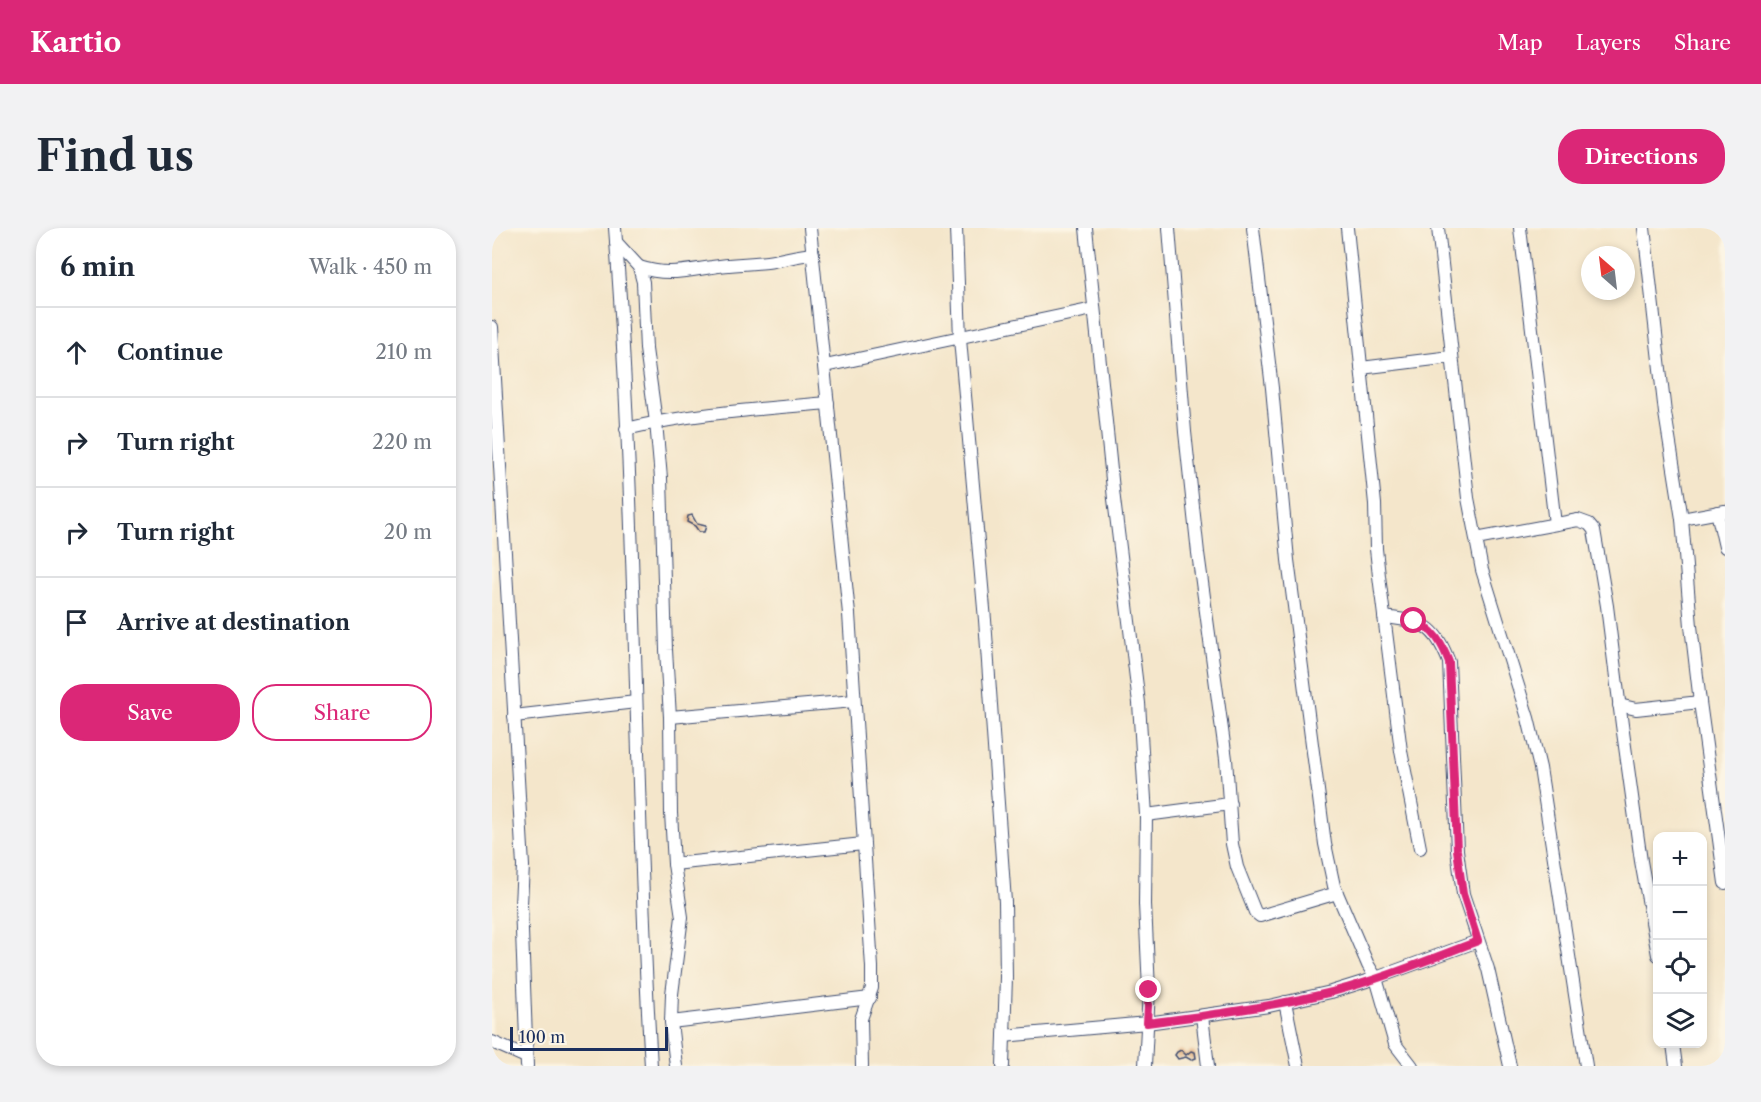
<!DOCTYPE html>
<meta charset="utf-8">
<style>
:root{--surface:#fff;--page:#f2f2f3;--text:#1f2937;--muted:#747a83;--line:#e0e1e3;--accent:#db2777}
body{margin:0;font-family:"Libre Caslon Text",serif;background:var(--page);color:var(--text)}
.controls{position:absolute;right:18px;bottom:18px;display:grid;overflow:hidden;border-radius:12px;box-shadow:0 3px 9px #0003}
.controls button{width:54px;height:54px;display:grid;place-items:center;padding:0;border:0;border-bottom:2px solid var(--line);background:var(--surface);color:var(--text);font:30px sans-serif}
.compass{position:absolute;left:1089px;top:18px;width:54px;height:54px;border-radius:50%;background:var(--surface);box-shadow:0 3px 9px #0003;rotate:332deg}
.scale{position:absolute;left:18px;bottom:15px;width:158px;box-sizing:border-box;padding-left:6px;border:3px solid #1b2f5e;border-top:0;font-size:16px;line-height:21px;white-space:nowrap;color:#1b2f5e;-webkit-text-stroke:4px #fcf5e5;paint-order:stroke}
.stop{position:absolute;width:18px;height:18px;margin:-14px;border:4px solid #db2777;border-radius:50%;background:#fff}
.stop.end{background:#db2777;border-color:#fff;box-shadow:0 2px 6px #0008}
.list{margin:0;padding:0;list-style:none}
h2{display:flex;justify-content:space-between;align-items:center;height:78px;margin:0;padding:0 24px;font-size:26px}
h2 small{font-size:20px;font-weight:400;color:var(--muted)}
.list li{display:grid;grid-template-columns:39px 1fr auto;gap:18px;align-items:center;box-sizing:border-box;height:90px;padding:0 24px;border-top:2px solid var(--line)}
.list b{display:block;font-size:22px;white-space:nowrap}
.list em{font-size:20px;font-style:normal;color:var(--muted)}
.actions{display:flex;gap:12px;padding:18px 24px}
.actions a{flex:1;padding:14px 0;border:2px solid var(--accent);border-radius:24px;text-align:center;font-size:21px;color:var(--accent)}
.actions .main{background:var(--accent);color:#fff}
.icon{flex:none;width:33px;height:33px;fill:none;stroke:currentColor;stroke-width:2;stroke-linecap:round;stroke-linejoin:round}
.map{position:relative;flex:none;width:1233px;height:838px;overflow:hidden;border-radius:24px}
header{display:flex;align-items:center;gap:36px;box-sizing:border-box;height:84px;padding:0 30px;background:var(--accent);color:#fff}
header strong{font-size:28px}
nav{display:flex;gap:33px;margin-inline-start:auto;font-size:21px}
.intro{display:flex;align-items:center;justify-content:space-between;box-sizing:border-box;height:144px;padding:0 36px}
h1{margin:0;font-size:42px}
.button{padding:15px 27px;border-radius:24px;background:var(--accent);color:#fff;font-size:21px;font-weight:700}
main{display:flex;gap:36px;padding:0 36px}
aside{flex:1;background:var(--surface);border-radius:24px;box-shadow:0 3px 9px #0003}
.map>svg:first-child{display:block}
.building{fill:#e2b282}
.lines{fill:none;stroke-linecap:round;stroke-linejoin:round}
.minor-casing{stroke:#3c4a6e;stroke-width:14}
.minor{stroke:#fff;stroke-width:12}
.route{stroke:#db2777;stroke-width:8}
</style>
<header>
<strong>Kartio</strong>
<nav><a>Map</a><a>Layers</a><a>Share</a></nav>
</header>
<div class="intro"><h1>Find us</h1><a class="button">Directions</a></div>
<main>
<aside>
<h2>6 min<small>Walk · 450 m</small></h2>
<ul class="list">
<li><svg class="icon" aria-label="ahead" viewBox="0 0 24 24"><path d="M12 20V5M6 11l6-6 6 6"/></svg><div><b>Continue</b></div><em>210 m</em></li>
<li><svg class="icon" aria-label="right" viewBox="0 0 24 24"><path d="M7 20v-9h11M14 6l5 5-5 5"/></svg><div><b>Turn right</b></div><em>220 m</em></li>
<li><svg class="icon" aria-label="right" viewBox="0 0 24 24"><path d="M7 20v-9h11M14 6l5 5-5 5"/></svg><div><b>Turn right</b></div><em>20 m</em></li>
<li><svg class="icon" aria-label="arrive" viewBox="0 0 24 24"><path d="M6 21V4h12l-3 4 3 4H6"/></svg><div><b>Arrive at destination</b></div></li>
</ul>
<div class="actions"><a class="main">Save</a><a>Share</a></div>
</aside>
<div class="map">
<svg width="1233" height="838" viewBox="0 0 1233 838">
<rect width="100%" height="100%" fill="#fcf5e5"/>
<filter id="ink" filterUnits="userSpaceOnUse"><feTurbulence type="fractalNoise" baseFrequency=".0167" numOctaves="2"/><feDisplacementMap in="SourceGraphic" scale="12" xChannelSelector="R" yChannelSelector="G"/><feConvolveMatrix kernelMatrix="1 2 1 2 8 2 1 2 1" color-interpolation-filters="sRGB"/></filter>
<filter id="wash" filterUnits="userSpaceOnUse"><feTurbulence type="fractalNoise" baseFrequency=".008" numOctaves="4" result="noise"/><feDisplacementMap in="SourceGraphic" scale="24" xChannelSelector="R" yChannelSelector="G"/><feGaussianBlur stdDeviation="1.35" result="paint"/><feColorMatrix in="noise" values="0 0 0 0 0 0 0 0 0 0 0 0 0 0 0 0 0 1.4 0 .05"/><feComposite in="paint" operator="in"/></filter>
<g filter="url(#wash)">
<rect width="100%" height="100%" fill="#f4e6cb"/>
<g id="blocks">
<g class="building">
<path d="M 200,287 L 205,296 L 214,298 L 212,304 L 207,304 L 203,298 L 195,294 L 196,288 Z"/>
<path d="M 689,822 L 694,827 L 699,823 L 703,824 L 704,830 L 699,832 L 694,829 L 686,831 L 683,827 L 685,824 Z"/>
</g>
</g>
</g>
<g filter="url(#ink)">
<use href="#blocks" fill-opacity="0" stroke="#3c4a6e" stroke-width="1.5"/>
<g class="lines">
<g class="minor-casing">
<g id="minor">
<path d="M 123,0 C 145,279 142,559 159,838"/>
<path d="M 318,0 L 357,386 L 380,739 L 380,760 L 369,791 L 370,838"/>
<path d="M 464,0 L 468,111 L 493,392 L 513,674 L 514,749 L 511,838"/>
<path d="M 594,0 L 622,271 L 647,475 L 654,587 L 653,676 L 657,762 L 653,838"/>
<path d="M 677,0 L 693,204 L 706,325 L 734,531 L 740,616 L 745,639 L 763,684 L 768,688 L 845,665"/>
<path d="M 761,0 L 780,160 L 796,332 L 833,616 L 842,658 L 876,737 L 884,750 L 903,816 L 920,838"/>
<path d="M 855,0 L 883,276 L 884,321 L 887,348 L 909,523 L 928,620"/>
<path d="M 946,0 L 976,270 L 990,342 L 1036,490 L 1048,540 L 1094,838"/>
<path d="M 1028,0 L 1063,296"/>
<path d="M 1152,0 L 1173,185 L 1190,291 L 1199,398 L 1208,474 L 1233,655"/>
<path d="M 124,14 L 147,39 L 151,54 L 154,121 L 164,194 L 169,250 L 174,422 L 178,489 L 179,585 L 182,636 L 190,689 L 180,766 L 179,794 L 184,838"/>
<path d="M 147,39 C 174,48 192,43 220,39 C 238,36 257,36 275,34 C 290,32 306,27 321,26"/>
<path d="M 0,99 L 31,638 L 29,676 L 35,838"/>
<path d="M 333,138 L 601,81"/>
<path d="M 869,140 L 959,129"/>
<path d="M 134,201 C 200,185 268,181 336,175"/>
<path d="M 1225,284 L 1233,319"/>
<path d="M 1190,291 L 1233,283"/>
<path d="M 984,311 L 1086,292 L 1097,296 L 1102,302 L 1115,378 L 1130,497 L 1149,633 L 1166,727"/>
<path d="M 892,389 C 931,394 942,395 957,434 L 965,622 L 971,666 L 996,741 L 1018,838"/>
<path d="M 1127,477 L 1144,481 L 1208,474"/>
<path d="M 22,488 L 144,474"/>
<path d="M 178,489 L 362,473"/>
<path d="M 654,587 L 738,576"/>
<path d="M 182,636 L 371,616"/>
<path d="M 793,774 L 806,838"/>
<path d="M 710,788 L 716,838"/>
<path d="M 179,794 L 378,770"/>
<path d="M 512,808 L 655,795 L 777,778 L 839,764 L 884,750 L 986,713"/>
<path d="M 0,814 L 34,829"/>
<path d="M 1181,816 L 1184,838"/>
</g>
</g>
<use href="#minor" class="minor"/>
</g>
</g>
<g class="lines" filter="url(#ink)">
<path class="route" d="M 657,762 L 655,795 C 717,787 779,779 840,764 C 890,751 938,731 986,713 L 971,666 L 965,622 L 957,434 C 950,416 942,400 922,393"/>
</g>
</svg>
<div class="controls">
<button>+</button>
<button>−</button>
<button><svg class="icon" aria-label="locate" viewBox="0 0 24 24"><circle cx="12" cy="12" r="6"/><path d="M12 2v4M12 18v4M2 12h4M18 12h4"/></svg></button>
<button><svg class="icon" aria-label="layers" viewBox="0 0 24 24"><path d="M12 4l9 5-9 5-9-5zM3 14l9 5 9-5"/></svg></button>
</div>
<svg class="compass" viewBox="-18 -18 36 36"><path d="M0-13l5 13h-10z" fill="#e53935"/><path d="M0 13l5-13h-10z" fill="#747a83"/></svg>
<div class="scale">100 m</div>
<div class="stop" style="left:922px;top:393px"></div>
<div class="stop end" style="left:657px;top:762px"></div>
</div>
</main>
